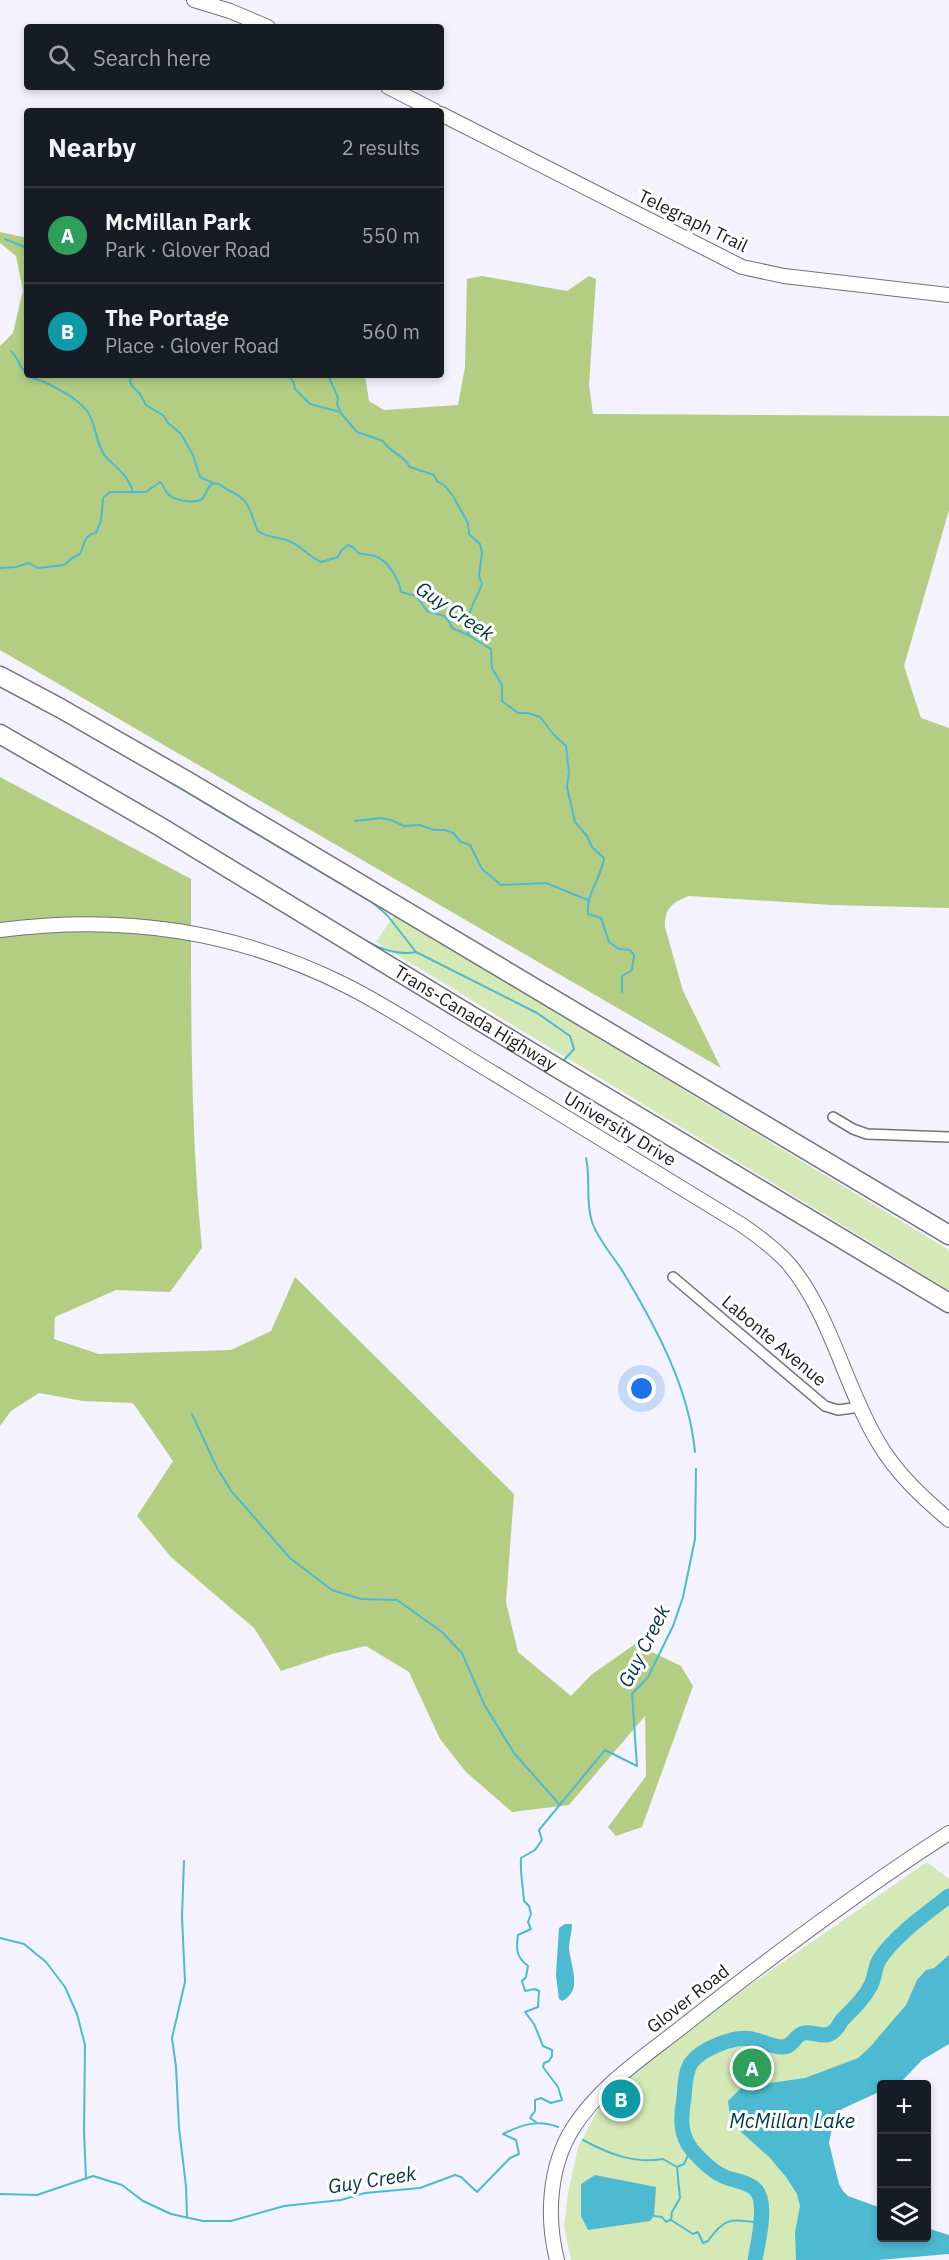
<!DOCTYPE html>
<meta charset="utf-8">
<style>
:root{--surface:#171b24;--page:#242831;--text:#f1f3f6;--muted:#9ea1a6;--line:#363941;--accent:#7c56d0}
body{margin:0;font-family:"IBM Plex Sans",sans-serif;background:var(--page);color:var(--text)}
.controls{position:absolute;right:18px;bottom:18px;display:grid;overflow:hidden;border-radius:6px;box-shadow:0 3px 9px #0003}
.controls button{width:54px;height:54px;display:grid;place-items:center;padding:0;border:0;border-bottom:2px solid var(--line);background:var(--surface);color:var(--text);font:30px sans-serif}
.you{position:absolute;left:642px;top:1389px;width:21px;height:21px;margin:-15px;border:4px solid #fff;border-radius:50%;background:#1a73e8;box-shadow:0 0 0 9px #1a73e833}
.badge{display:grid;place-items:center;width:39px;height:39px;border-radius:50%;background:var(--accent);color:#fff;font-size:20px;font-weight:700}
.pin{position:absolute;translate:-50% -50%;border:3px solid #fff;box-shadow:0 2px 6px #0006}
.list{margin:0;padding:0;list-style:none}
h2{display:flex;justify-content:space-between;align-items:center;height:78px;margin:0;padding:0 24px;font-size:26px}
h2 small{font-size:20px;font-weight:400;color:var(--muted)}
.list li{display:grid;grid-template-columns:39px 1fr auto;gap:18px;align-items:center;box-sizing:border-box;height:96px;padding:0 24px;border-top:2px solid var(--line)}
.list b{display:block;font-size:22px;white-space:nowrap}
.list p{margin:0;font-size:20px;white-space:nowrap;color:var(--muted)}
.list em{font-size:20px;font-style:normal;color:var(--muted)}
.icon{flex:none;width:33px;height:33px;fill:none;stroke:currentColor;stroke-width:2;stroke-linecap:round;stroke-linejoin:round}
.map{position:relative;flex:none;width:949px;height:2260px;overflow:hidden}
.search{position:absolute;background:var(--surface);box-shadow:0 3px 9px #0003;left:24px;top:24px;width:420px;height:66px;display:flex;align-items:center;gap:15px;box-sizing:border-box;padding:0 21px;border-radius:6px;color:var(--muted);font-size:22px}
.panel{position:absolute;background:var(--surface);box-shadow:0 3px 9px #0003;left:24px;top:108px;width:420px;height:270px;border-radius:6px}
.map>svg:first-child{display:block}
.green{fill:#d5e9b6}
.forest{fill:#b3ce83}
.water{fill:#4dbad2}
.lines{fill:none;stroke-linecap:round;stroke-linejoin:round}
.stream{stroke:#4dbad2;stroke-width:2}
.river{stroke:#4dbad2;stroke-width:15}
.street-casing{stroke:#73727d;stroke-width:12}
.secondary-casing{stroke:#73727d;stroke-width:16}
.highway-casing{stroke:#73727d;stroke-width:21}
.street{stroke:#fff;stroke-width:9}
.secondary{stroke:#fff;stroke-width:14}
.highway{stroke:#fff;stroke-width:18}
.labels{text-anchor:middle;stroke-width:6;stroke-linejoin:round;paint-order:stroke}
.street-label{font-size:18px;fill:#1b1b1f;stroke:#fff}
.water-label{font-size:20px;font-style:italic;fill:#013641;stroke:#fff}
</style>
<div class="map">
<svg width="949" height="2260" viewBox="0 0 949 2260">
<rect width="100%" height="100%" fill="#f3f2fe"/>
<g class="green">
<path d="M 394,915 L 949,1250 L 949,1290 L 376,942 Z"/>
<path d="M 927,1862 L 949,1879 L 949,1981 L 793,2134 L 813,2260 L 571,2260 L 564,2226 L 568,2193 L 578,2147 L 598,2110 L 630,2078 L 720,2006 Z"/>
</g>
<g class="forest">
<path d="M 0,232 L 27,238 L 27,375 L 365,375 L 369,401 L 384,410 L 458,405 L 465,367 L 467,279 L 482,276 L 567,291 L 589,276 L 596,279 L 589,385 L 593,414 L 949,416 L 949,510 L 904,666 L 921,718 L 949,728 L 949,908 L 832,905 L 689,896 C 673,902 664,908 665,927 L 683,991 L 721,1068 L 0,650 L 0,346 L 13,333 L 23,290 L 16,256 L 0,243 Z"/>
<path d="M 0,777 L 191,879 C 191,1002 190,1125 202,1248 L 170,1292 L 116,1290 L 55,1317 L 54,1339 L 99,1354 L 231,1350 L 271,1331 L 295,1277 L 514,1494 L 506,1602 L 518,1652 L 571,1696 L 591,1675 L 635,1644 L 681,1666 L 693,1686 L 642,1827 L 616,1836 L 608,1827 L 646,1776 L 645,1716 L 569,1805 L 512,1812 L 466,1772 L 440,1739 L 409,1672 L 366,1646 L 332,1654 L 281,1671 L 254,1628 L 171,1557 L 137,1516 L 173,1461 L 133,1403 L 83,1401 L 39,1393 L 11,1411 L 0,1426 Z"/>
</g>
<g class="water">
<path d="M 565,1924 L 572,1924 C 572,1932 569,1941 569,1948 C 570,1965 584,1991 562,2001 L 559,1999 L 556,1975 L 559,1928 Z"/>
<path d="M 949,1955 L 949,2044 L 922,2060 L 901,2082 L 895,2084 L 882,2084 L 881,2091 L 842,2109 L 833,2123 L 829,2143 L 839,2184 L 843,2191 L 848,2196 L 881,2208 L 882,2238 L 926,2238 L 927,2228 L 949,2235 L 949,2254 L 878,2260 L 796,2260 L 795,2232 L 800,2206 L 797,2194 L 786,2177 L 769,2157 L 731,2123 L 728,2101 L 742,2087 L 805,2078 L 858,2058 L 870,2047 L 906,2005 L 917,1980 L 926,1970 L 934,1968 Z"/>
<path d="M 595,2175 L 656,2187 L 654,2216 L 650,2221 L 588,2230 L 581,2216 L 581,2184 Z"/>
</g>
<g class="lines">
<g class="stream">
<path d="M 5,239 L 27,248"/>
<path d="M 11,351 C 19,358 20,370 29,376 C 32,379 38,379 42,381 C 57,388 76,397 87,411 C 97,424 95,445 106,457 C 118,469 129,476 133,493"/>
<path d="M 132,375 L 130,382 L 132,386 L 140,394 L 146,405 L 164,416 L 168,423 L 181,434 L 193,455 L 200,477 L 213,483"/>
<path d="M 288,375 L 294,383 L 295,389 L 310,404 L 340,412 L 357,432 L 383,441 C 391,454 401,452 410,467 L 434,475 L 437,481 L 445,486 L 453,496 L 468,523 L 469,534 L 480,544 L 482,552 L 479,576 L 482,584 C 476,600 464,616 468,634"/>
<path d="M 328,375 L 338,398 L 337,404 L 340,411"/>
<path d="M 0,568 L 16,567 L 29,563 L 38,568 L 64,565 L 72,558 L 80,554 C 85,544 83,535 96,533 L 101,521 L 103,498 L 110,492 L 146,492 L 160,482 C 164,485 164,490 168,494 C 173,500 196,505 203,498 C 207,494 206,486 213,484 C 219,482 221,486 226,489 C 252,501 247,506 258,531 C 268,539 280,536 291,542 C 302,547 310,557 321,562 L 338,557 L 341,551 L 348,545 L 354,548 L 358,553 C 364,555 371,554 377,557 C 389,562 399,580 401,592 L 416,596 L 427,611 L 444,616 L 449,621 L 452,628 L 468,635 L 491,649 L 492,668 L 502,685 L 502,701 L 518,713 L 528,713 L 540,717 L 554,735 L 566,746 L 569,773 L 567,787 L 575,822 L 587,836 L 592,847 L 604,858 C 601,879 586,893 588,914 L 601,918 L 609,942 L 619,949 L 630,950 L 634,955 L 632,970 L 622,976 L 622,992"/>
<path d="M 158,775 L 373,903 L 387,915 L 416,952 L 537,1013 L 570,1036 L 574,1049 L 564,1060"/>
<path d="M 355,821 L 381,818 L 391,820 L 404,826 L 420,825 L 434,830 L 445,830 L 453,833 L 461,842 L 470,845 L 482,869 L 501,885 L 546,883 L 588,900"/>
<path d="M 336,923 C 359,937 388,958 416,952"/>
<path d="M 586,1158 C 591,1179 585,1201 592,1222 C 599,1242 616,1259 626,1277 C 658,1331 689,1389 695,1452"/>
<path d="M 192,1414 L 217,1468 L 232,1492 L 290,1558 L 332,1590 L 361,1599 L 397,1600 L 442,1632 L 462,1653 L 484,1704 L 514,1753 L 560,1805"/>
<path d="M 184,1861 L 182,1917 L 185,1982 L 172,2038 L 176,2067 L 179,2128 L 186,2186 L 187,2217"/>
<path d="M 0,1938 L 24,1944 L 46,1962 L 65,1987 L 77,2014 L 85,2045 L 84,2131 L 86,2179"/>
<path d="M 536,2122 L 530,2118 L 535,2111 L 535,2100 L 541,2098 L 551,2103 L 562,2100 L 558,2087 L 543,2067 L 544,2063 L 549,2061 L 552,2056 L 552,2050 L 543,2046 L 534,2024 L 525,2012 L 538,2007 L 539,1991 L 535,1989 L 525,1991 L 522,1981 L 526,1977 L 528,1966 C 516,1957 516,1949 518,1935 L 531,1929 L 528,1922 L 531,1914 L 529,1906 L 524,1901 C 523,1886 520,1873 521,1858 L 535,1850 L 542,1840 L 539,1830 L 605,1750 L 637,1766 L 632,1694 L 648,1677 L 673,1626 L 683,1597 L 695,1539 L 696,1469"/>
<path d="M 583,2140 C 609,2154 634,2164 663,2159 L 677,2167 L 680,2198 L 672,2212 L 671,2220 L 693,2234 L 698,2232 L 703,2243 L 708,2241 C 726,2215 733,2220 761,2223"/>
<path d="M 677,2167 L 684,2164 L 691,2149"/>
<path d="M 0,2194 L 37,2195 L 93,2176 L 122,2185 L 143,2201 L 171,2214 L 203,2221 L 231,2221 L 284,2206 L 341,2200 L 365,2193 L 420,2188 L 455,2175 L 461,2177 L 477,2192 L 510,2158 L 519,2154 L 516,2140 L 503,2134 C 521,2125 538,2119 558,2127"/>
<path d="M 654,2216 L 662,2217 L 666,2222 L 670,2220"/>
</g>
<path class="river" d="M 755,2260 C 758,2243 768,2203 756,2190 C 748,2181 732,2181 723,2176 C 711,2171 700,2159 692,2150 C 679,2134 681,2116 684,2098 C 685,2087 685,2072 691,2063 C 701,2049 735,2035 752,2039 C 762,2041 772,2047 782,2047 C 794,2047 794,2035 804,2033 C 814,2031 825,2040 834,2031 C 838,2028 839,2024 842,2020 C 853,2009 864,1999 871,1985 C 875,1977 875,1967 879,1960 C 893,1937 928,1912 949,1896"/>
<g class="street-casing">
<g id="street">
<path d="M 833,1117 L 853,1129 L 867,1134 L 949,1137"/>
<path d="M 673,1277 L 825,1406 L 838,1410 L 860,1407"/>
</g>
</g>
<g class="secondary-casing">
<g id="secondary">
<path d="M 194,0 L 230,11 L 268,27"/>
<path d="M 388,87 L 435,111"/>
<path d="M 441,114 L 742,267 L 784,276 L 949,295"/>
<path d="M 0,930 C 122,914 236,930 347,986 C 398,1012 446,1045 495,1074 C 577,1124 660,1175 742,1225 C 758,1236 774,1248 788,1263 C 830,1312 845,1387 878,1442 C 896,1473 922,1497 949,1520"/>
<path d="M 557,2260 C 546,2217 549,2166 573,2128 C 601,2084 647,2055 687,2023 C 771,1957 858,1891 949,1833"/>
</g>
</g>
<g class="highway-casing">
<g id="highway">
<path d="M 0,676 L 60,708 L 189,782 L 949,1235"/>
<path id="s1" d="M 0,734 L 159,826 L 554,1066 L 949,1303"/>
</g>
</g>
<use href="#street" class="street"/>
<use href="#secondary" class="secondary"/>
<use href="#highway" class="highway"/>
</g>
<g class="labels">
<g class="street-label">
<text transform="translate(693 221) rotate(26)" y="6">Telegraph Trail</text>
<text dy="6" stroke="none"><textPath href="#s1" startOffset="554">Trans-Canada Highway</textPath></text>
<text transform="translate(620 1129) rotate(31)" y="6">University Drive</text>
<text transform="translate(774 1341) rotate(40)" y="6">Labonte Avenue</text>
<text transform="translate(688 1999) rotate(-38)" y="6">Glover Road</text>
</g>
<g class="water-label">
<text transform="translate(455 611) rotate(34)" y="7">Guy Creek</text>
<text transform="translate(644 1646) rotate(-63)" y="7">Guy Creek</text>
<text x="792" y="2128">McMillan Lake</text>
<text transform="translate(372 2180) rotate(-9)" y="7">Guy Creek</text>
</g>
</g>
</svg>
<div class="controls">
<button>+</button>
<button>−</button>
<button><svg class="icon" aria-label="layers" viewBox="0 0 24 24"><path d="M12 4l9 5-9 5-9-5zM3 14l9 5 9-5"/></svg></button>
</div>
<div class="you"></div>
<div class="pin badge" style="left:752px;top:2068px;background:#2e9e5b">A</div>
<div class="pin badge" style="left:621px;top:2099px;background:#0f9aa8">B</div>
<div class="search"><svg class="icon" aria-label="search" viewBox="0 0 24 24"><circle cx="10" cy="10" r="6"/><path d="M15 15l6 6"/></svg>Search here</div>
<section class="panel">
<h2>Nearby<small>2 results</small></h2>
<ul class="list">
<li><span class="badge" style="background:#2e9e5b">A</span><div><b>McMillan Park</b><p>Park · Glover Road</p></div><em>550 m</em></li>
<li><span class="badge" style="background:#0f9aa8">B</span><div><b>The Portage</b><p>Place · Glover Road</p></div><em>560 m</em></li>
</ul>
</section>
</div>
